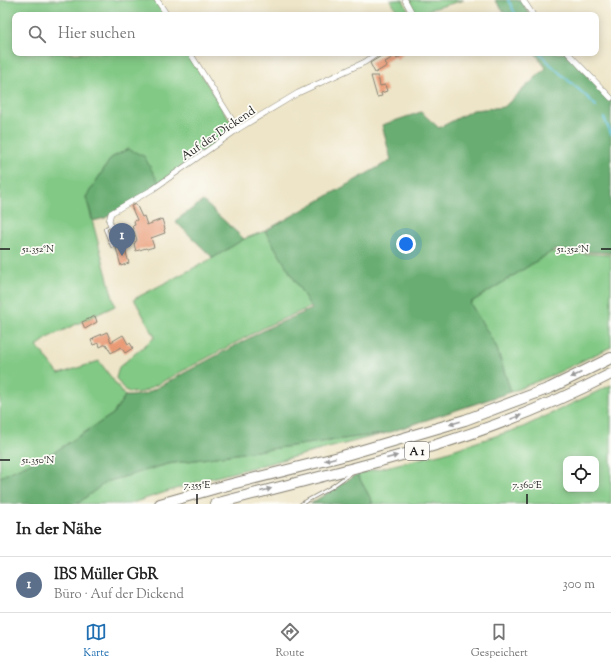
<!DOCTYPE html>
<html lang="de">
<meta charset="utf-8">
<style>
:root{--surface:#fff;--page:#f2f2f2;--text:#222;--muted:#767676;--line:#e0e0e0;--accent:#1f6fb2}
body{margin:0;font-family:"Sorts Mill Goudy",serif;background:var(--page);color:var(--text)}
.controls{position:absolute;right:12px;bottom:12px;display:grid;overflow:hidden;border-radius:8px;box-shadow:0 2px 10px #0003}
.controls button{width:36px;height:36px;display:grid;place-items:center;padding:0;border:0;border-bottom:1px solid var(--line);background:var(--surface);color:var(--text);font:20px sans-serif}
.you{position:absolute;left:406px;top:244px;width:14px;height:14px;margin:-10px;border:3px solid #fff;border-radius:50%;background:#1a73e8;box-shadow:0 0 0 6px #1a73e833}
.badge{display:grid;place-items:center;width:26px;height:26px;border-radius:50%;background:var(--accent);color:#fff;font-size:13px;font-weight:700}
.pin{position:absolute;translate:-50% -33px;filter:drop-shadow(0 1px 2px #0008)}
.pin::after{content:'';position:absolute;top:21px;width:14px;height:12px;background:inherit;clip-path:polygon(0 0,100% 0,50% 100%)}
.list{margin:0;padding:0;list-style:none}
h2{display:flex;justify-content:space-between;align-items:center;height:52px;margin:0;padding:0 16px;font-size:17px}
h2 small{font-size:13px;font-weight:400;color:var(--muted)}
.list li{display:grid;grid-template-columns:26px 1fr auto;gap:12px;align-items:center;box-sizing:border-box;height:56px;padding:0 16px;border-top:1px solid var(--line)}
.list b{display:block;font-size:15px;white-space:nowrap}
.list p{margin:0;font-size:13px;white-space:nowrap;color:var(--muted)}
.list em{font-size:13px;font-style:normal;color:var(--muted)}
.icon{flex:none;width:22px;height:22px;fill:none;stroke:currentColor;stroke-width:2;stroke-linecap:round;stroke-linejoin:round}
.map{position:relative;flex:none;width:611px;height:504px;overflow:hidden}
.search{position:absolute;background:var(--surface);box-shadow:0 2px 10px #0003;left:12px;right:12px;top:12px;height:44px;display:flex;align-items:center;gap:10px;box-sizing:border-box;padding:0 14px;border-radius:8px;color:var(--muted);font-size:15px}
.sheet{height:108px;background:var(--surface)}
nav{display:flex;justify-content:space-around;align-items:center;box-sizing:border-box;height:56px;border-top:1px solid var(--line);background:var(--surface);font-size:11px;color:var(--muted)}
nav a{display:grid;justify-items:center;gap:2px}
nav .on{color:var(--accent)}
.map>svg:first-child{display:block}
.green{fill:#82c985;stroke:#4f7250;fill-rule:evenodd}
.forest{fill:#69ad72;stroke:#426447}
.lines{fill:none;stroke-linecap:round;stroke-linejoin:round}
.stream{stroke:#5fc1dd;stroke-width:2}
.building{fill:#e99a75}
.service-casing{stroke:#858072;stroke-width:4}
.minor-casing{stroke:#858072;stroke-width:6}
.motorway-casing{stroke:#858072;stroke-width:12}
.service{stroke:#fff;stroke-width:2.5}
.minor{stroke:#fff;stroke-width:5}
.motorway{stroke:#fff;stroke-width:10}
.oneway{fill:#999}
.ticks{fill:none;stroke:#1c1c1c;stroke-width:1.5}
.labels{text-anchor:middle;stroke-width:3.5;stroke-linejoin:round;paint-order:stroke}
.shield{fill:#fdfcf7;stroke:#605f5e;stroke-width:1}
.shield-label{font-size:11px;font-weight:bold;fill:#1c1c1c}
.street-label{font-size:12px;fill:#1c1c1c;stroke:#fdfcf7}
.ticks-label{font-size:10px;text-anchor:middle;fill:#1c1c1c;stroke:#fdfcf7;stroke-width:3.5;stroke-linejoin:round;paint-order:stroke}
</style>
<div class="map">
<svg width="611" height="504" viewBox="0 0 611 504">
<rect width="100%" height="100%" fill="#fdfcf7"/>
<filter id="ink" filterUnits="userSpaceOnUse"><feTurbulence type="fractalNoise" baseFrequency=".025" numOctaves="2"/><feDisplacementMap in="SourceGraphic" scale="8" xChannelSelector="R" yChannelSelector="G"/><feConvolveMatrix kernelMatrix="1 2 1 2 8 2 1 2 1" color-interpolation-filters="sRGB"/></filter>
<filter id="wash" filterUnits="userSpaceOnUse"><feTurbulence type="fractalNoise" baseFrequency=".012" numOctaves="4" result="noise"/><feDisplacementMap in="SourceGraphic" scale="16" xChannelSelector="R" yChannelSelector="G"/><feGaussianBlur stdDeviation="0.9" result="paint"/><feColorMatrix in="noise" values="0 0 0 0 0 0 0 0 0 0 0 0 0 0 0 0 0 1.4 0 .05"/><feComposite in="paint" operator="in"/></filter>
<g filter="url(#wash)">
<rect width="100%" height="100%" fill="#eee5c8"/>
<g class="green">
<path d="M 0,0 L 156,0 L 165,15 L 15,15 L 15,53 L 188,53 L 235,129 L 159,183 L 128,149 L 111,158 L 86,197 L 115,306 L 49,337 L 37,346 L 59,374 L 99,361 L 125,396 L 113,414 L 56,451 L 0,477 Z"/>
<path d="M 390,0 L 403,0 L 411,15 L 400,15 Z"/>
<path d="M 407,0 L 464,0 L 414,14 Z"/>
<path d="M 265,231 L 311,307 L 269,325 L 143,392 C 127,394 125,392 116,378 L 119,367 L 155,337 L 134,299 L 213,258 L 244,239 Z"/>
<path d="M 551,252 L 611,255 L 611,347 L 555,374 L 511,392 L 496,346 L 470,303 Z"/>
<path d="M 611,385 L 611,504 L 372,504 L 372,501 L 357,474 L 443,453 L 523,427 ZM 566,459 L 596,459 L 596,489 L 566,489 Z"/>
<path d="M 387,433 L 200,481 L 129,504 L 77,504 L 106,482 L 168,464 L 263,450 Z"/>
</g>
<g class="forest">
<path d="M 495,0 L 521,0 L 530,15 L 506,15 Z"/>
<path d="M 535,53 L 567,53 L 611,100 L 611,253 L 554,250 L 470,303 L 496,346 L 511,392 L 387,433 L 263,450 L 168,464 L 106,482 L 77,504 L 0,504 L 0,477 L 56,451 L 113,414 L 125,396 L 131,396 L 145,394 L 270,327 L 312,309 L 265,231 L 391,160 L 382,125 L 421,112 L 439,128 L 473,110 L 504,107 L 546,68 Z"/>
<path d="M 128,149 L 144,156 L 160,185 L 105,218 L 93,221 L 86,197 L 111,158 Z"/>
<path d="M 203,201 L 244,239 L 213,258 L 175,221 Z"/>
<path d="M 357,474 L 372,501 L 372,504 L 310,504 Z"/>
</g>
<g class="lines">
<g class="stream">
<path d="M 508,0 L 516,15"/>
<path d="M 540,53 C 556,73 579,87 596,106"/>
<path d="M 604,118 L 611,134"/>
</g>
</g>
<g id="blocks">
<g class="building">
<path d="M 386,53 L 405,53 L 397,59 L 395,56 L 385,62 L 387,66 L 375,73 L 370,63 Z"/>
<path d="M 371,76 L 378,76 L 380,86 L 385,85 L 387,91 L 381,93 L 382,96 L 377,97 Z"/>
<path d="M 136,204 L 142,217 L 144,216 L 147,225 L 162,219 L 165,229 L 164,230 L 165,233 L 151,238 L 154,247 L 147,249 L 146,248 L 136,251 L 134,244 L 137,240 L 132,226 L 135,225 L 134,221 L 137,220 L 131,206 Z"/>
<path d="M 124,246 L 129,263 L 121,266 L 116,248 Z"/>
<path d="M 95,316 L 97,322 L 85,329 L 82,322 Z"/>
<path d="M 107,332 L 111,342 L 123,335 L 128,344 L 130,343 L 133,348 L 125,353 L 121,347 L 111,353 L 106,344 L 100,347 L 99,343 L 93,345 L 91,340 L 94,339 L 93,338 Z"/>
</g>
</g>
</g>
<g filter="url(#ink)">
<use href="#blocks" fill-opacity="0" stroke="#858072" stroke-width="1"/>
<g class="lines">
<g class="service-casing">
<g id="service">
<path d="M 111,225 L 105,229 L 112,246 L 120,242"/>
<path d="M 301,504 L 330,488 L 351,473"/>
</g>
</g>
<g class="minor-casing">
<g id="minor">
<path d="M 157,0 L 167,15"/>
<path d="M 405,0 L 413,15"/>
<path d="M 523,0 L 533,15"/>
<path d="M 190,53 L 238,129"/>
<path d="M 568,53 L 611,98"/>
<path d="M 132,240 L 121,243 L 109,221 L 111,213 L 153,189 L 238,129 L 298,93 L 365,62 L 378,53"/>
</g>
</g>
<g class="motorway-casing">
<g id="motorway">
<path d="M 160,504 L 220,487 L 339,457 L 465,420 L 550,388 L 611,358"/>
<path d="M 215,504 C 285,485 356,469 426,448 C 490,429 551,405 611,374"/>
</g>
</g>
<use href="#service" class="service"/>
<use href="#minor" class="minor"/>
<use href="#motorway" class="motorway"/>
</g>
<defs><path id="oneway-solid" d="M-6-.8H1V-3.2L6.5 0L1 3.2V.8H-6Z"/></defs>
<g class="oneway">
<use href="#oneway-solid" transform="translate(576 375) rotate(155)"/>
<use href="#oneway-solid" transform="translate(516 417) rotate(-21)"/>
<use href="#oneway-solid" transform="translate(455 423) rotate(163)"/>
<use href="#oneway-solid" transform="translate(392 457) rotate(-15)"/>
<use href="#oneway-solid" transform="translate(330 459) rotate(166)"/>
<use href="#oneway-solid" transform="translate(266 490) rotate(-15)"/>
</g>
</g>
<path class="ticks" d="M 0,249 L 10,249M 601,249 L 611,249M 0,460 L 10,460M 197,494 L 197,504M 527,494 L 527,504"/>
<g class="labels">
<rect class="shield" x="405" y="442" width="24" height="18" rx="3"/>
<g class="shield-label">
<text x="417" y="455">A 1</text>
</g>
<g class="street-label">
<text transform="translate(218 133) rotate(-34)" y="4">Auf der Dickend</text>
</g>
</g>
<g class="ticks-label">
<text x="38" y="252">51.352°N</text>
<text x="573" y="252">51.352°N</text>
<text x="38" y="463">51.350°N</text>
<text x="197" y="488">7.355°E</text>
<text x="527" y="488">7.360°E</text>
</g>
</svg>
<div class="controls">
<button><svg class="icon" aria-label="locate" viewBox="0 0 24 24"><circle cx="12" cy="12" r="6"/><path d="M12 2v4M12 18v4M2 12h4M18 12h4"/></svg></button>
</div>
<div class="you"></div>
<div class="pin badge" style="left:122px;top:256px;background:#5c6f8a">1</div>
<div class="search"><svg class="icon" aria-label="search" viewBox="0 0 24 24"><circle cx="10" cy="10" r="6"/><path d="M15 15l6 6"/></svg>Hier suchen</div>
</div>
<section class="sheet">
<h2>In der Nähe<small></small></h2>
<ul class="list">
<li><span class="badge" style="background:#5c6f8a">1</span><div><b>IBS Müller GbR</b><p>Büro · Auf der Dickend</p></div><em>300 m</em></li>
</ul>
</section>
<nav>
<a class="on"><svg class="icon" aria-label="map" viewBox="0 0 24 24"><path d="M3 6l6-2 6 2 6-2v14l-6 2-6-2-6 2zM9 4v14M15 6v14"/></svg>Karte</a>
<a><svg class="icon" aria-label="directions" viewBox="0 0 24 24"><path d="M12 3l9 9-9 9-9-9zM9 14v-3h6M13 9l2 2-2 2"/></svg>Route</a>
<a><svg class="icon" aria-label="saved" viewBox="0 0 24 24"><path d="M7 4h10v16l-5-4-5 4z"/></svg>Gespeichert</a>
</nav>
